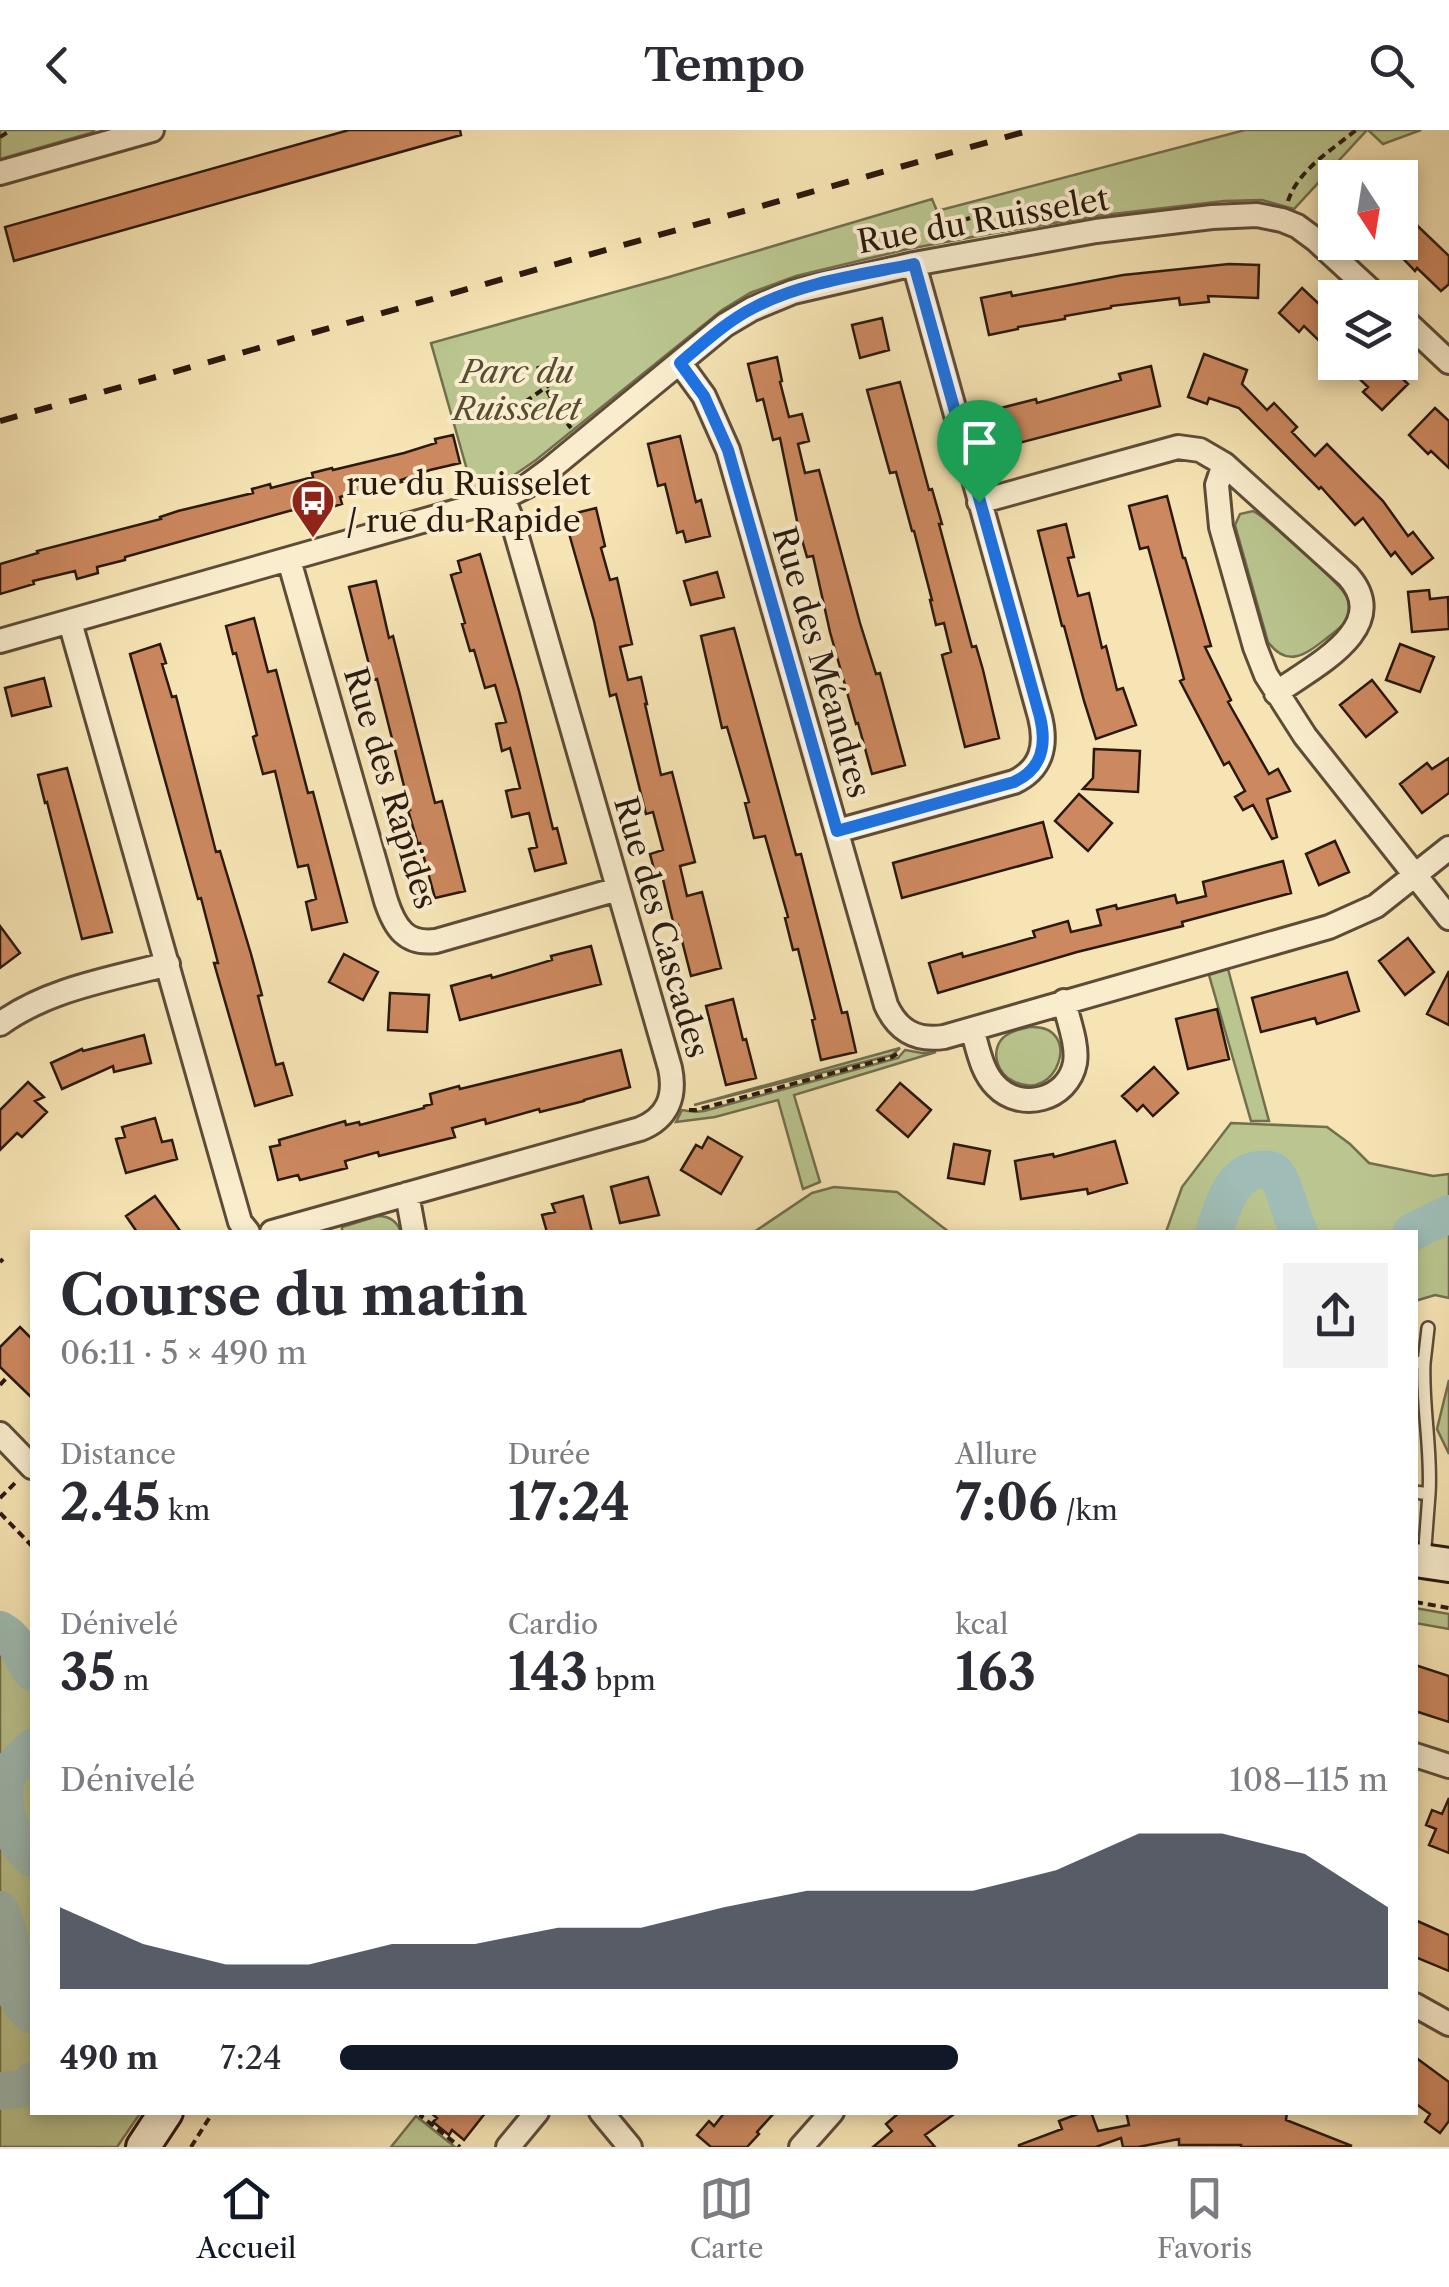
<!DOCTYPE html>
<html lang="fr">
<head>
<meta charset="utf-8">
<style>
	:root { --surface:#fff; --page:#f2f2f3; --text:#2b2b33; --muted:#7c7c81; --line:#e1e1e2; --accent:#111827 }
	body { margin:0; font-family:"Libre Caslon Text",serif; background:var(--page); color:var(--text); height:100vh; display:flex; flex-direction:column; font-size:38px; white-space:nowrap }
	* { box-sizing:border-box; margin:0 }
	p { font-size:32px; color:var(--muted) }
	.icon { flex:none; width:55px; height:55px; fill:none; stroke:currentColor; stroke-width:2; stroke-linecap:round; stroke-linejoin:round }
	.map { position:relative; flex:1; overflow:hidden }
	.panel { position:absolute; left:30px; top:1100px; width:1388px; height:885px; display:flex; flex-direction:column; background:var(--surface); border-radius:0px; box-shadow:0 5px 15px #0003 }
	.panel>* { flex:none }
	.needle { width:65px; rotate:168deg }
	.controls { position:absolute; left:1318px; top:30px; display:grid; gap:20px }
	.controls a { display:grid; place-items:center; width:100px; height:100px; border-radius:0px; background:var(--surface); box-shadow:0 5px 15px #0003; font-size:50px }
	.pin { position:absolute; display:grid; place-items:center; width:85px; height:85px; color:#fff; margin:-102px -42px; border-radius:50% 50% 50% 0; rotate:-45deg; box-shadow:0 0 10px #0007 }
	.pin .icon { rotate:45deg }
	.round { display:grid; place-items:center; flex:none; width:105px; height:105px; border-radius:0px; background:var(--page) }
	.headline { display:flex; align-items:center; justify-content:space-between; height:170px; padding:0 30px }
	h1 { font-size:55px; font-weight:700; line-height:75px }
	.metrics { display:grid; grid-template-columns:repeat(3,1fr); gap:15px; height:170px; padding:10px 30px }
	.metrics div { display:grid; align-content:center }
	.metrics b { font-size:50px; font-weight:700 }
	.metrics small { font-size:28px; font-weight:400 }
	.metrics p { font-size:28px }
	.chart { height:280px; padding:20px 30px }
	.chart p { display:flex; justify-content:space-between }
	.chart svg { width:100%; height:180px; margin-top:10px; fill:var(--accent); opacity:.7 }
	ul { padding:0 30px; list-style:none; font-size:32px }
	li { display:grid; grid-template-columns:160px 120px 1fr; align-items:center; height:75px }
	li i { height:25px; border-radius:12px; background:var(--accent) }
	header { display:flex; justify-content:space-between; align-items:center; height:130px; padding:0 30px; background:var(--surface); font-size:45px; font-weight:700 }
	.menu { display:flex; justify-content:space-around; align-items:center; height:140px; border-top:2px solid var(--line); background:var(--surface); font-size:28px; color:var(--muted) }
	.menu a { display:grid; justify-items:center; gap:5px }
	.menu .on { color:var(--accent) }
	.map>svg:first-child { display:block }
</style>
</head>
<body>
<header><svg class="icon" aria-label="back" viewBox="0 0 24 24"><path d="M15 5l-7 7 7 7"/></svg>Tempo<svg class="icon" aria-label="search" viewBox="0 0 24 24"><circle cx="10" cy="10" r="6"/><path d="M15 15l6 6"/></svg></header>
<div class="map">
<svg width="1449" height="2017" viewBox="0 0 1449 2017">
	<rect width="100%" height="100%" fill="#f6e4b4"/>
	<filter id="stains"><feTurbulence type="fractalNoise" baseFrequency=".002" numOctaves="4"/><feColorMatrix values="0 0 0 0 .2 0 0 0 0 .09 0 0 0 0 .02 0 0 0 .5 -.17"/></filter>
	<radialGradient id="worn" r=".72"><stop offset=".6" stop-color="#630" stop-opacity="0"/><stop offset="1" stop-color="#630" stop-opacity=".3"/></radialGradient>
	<path fill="#bac58f" stroke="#726f4e" stroke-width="2.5" d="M0,0h94v2l-94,27z
		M1245,0h122l-73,79 -32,-9 -38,1 -129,15 -106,18 -81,15 -112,27 -46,17 -28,17 -186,150 -26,18 -37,13 -42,-148 238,-66 263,-78 5,12z
		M1368,0h53l-38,14z
		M1253,381c14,7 84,70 92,83 3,4 4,9 4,15 0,14 -12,21 -22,29 -21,16 -39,31 -59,4l-33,-117 5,-11z
		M1228,839l41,152h-18l-42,-146z
		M1030,897c54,-3 28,78 -17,54 -15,-7 -22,-27 -12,-41 6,-8 20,-11 29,-13z
		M900,918l-8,7 -198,50z
		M905,920l17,3 14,-1 -142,43 26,87 -17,7 -25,-89 -63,17 -39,5 6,-12 13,2 9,-1 194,-53z
		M1231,993l96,4 23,17 19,19 64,13 16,-2v124l-14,-3 -20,6v-69h-249l16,-45z
		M834,1057l63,5 52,40h-195l58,-39z
		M378,1086c12,0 19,5 23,16h-59v-5z
		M1449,1250v74l-12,-25z
		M1415,1478l34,6v15l-34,-6z
		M0,1493l14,4 18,24v461h104l3,3 -22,32h-117z
		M416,1986l39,31h-64z"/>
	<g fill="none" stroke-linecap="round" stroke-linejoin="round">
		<path stroke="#9fbdb6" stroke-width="38" d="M1214,1102c8,-22 16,-59 45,-62 4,-1 12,-1 15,2 9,6 18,48 25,60
			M1412,1102l37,-18
			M0,1500c19,10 21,27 32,42
			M32,1618c-8,9 -21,19 -26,30 -6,29 5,62 26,80
			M0,1780c4,10 8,20 10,31 4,30 -5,51 22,74
			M0,1961l27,-3 5,-7"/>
	</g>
	<path fill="#cc885f" stroke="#2b190e" stroke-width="2.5" d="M349,0h111l1,5 -447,126 -9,-34z
		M1400,79l49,47v28l-8,7 -24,-23 -2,3 -23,-24 8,-5z
		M1229,134l30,1 -1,33 -50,-2 1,6 -29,3 -1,-7 -68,8v2l-46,8v3l-47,8v2l-29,6 -8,-37 30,-6 1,4 111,-21z
		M1302,158l33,31v37l-31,-30 -5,6 -20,-19z
		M882,188l7,32 -29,8 -8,-33z
		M1204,224l43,16 -5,14 25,26 7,-7 23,24 -5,5 23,24 12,-12 56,57 25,35 5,-4 20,26 -21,16 -17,-22 -4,4 -28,-38 -8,7 -34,-38 -2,2 -80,-81 -30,-10 -2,6 -19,-7z
		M777,227l5,24 -2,1 9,35 13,-3 7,27 -11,3 7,29 14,-3 41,153 16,51 4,-1 25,92 -33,9 -14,-51 -2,1 -26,-92 -17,-76 -6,1 -9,-31 -18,-88 -7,2 -10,-41 -6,2 -9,-37z
		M1342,232h44l22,22 -26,26 -19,-18 5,-5z
		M1151,236l9,40 -149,39 -10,-37 35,-9 1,4 84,-23 -2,-6z
		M900,252l29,108 3,-1 10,35h-3l33,123 4,-1 7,24 16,68 -34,9 -23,-92 9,-3 -7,-29 -8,2 -6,-25h2l-18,-69h-2l-16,-59 -6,1 -23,-83z
		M1435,278l14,13v47l-18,-17 -3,3 -19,-19z
		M453,305l7,28 -30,7 -29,10 1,2 -62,15 2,7 -20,6 -1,-6 -32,7 -164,46v3l-28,7 1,6 -21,6 -2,-8 -42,10 1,3 -34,10v-30l38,-11 -1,-2 124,-32 -1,-2 18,-6 75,-18 -1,-4 18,-5 1,4 42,-11 -1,-4 20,-5 1,2 71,-17 32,-10 -1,-4z
		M680,306l16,66 5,-2 9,36 -24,6 -3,-11 -6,2 -12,-49 -7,2 -10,-42z
		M1167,366l16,62h2l26,88 -6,1 26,53 -3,2 41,72 9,-5 12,22 -23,8 10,38 -5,2 -19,-34 -10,5 -8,-13 10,-6 -16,-29 -5,3 -44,-84 4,-2 -36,-132 -8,2 -11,-43z
		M596,378l9,38 -4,2 9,32 7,-2 15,66 -12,3 8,33 13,-3 6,27h-2l16,71 11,-3 23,90 -15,4 7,30 15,-4 19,76 -30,8 -13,-51 -4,1 -13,-55 -6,2 -5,-19 13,-4 -10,-38 -7,2 -30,-120 -6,2 -16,-75 -30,-105z
		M1066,394l8,33 -6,1 10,38 11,-3 13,55 4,-2 11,44 6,-2 13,37 -40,14 -12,-38 -20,-75h-2l-24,-95z
		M480,424l39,137 34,138 4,-1 9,35 -31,8 -6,-22 8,-2 -8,-34 -17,4 -6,-26 14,-3 -10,-40 -8,3 -6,-27 10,-2 -11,-37 -10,3 -11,-38 -4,1 -8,-27 3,-1 -14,-48 10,-3 -3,-11z
		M717,442l7,25 -33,8 -7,-24z
		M376,451l13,57 4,-2 42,167 7,-2 23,90 -30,7 -15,-55 -2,1 -10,-34h2l-33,-131 -4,1 -24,-93z
		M1429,460l1,9 18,-2 1,32 -37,3 -4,-40z
		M254,488l14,54 8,-2 32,123 5,-1 34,130 -35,8 -6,-28 10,-3 -8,-34 -10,2 -23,-96 -12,3 -10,-37 4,-2 -21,-82 -3,1 -7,-28z
		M734,498l62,227 5,-1 41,159 5,-1 9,40 -35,8 -9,-40 3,-1 -17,-70 -5,1 -8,-32 3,-1 -23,-81 -11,2 -9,-35 4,-1 -22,-75 -5,1 -21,-92z
		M160,514l6,19 -4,1 10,33 4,-1 40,156 4,-1 31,103 11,41 -4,1 18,69 7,-2 9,32 -37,11 -41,-143h4l-17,-65 -3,1 -68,-245z
		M1400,514l34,13 -14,35 -34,-12z
		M44,548l7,28 -39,10 -7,-28z
		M1372,550l25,32 -31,25 -26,-32z
		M1094,619l46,2 -2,41 -55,-3 10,-11z
		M1449,628v35l-27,20 -22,-29 27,-21 5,6z
		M67,638l45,164 -30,7 -35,-137 -2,1 -7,-28z
		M1079,664l33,29 -24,28 -33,-30z
		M1043,692l9,35 -150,41 -9,-35z
		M1335,711l14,31 -30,13 -13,-31z
		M1283,731l8,32 -109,29 1,4 -106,26 -139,41 -9,-30 33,-10 1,4 72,-20 -2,-6 35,-10 3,11 30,-7 -4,-15 19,-5 1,4 58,-14 2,8 29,-7 -3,-14z
		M0,796l20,27 -20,15z
		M1408,808l26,34 -29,23 -26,-34z
		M591,816l10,38 -141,36 -9,-34 40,-11 1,3 60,-18 -1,-4z
		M344,824l34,18 -15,28 -34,-18z
		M1449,841v54l-22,-11z
		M1347,842l12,39 -42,13 -2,-6 -54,14 -9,-34z
		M390,863l39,2 -2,37 -39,-2z
		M733,869l10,41 3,-1 10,39 -30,7 -20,-79z
		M1217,879l12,50 -41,10 -12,-50z
		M144,905l7,28 -37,9 -1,-6 -51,23 -11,-26 31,-14 1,2z
		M621,920l9,37 -46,13v1l-44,11 -1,-3 -53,15 -1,-5 -33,9 3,9 -76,19 -1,-4 -33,9 2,7 -47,12 -2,-5 -20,5 -8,-33 10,-2 -1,-5 66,-19 1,4 13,-3 1,3 64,-17v-2l8,-2 -2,-10 29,-8 1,3z
		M1154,937l24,26 -25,23 -10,-11 -6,6 -15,-15z
		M28,952l16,15 -9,4 12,11 -25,25 -5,-4 -17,17v-40z
		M900,953l31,27 -23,27 -31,-27z
		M155,988l7,24 10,-2 5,19 -51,14 -10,-34 9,-2 -3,-10z
		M708,1007l34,20 -21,37 -40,-24 15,-25 6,3z
		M1115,1011l12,42 -39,11 -1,-5 -66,10 -6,-38 38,-7 1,3z
		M954,1014l36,7 -6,33 -36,-6z
		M648,1047l11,38 -39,8 -9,-36z
		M155,1066l26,36h-44l-11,-16z
		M583,1066l9,36h-45l-5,-17 13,-3 -3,-8z
		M20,1197l12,12v59l-32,-31v-20z
		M1415,1535l34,11v46l-34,-11z
		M1449,1668v55l-20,-8 7,-16 -10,-4 6,-15 10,4z
		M1415,1790l34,15v36l-34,-14z
		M1415,1927l34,25v39l-9,12 -15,-11 5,-8 -15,-11z
		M430,1982h56l-22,28 -12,-10 -3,5 -16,-13 4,-4z
		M725,1982h50l-18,20 2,2 -12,13h-36l-14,-12 12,-14 5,5z
		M900,1982h57l-32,23 10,12h-62l19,-16 -6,-7z
		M1083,1982h8l7,19 31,-6 -3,-13h161l-1,8 66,26 -111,1v-2h-62v-6l-41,8h-15l-2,-9 -25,9h-77v-2l43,-16 -3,-8z"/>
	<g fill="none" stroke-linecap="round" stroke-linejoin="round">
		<defs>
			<path id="lane" d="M1415,1232l9,1c-2,44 8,87 5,131
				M1424,1233l4,-35
				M1415,1362l14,2 -5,66"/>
			<path id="street" d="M0,43l152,-43
				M1400,186l49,46
				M680,233l24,33 24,54 158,555c12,26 30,36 58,32l385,-110 47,-21 73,-58
				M1224,334l124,112c46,52 -36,91 -72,117
				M979,372l199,-55 22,3 24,14 -7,21 4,42 34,120 11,28 39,61 144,182
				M289,430l97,341c9,27 20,44 50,40l182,-52
				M70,492l170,600 8,10
				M0,511l503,-143 24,-12 23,-17 175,-144 27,-16 41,-17 121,-28 182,-33 116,-14 45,-2 25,5 15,6 19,14 63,58
				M837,701l177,-49c28,-13 33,-37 26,-65l-126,-453
				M0,894c48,-35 111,-45 168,-60
				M972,899c6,19 9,42 24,57 25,26 72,14 79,-23 3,-19 -7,-43 -11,-62
				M407,1064l7,38
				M272,1102l368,-103c28,-11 36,-33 30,-61l-157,-545 -10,-25
				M0,1304l32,33
				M1415,1625l34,11
				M1415,1875l34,19
				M601,1982l29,35
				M508,2017l29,-35
				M801,2017l31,-35"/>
			<path id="secondary" d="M1415,1430l34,5
				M143,2017l23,-35"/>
		</defs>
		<use href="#lane" stroke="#5e4c38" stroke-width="16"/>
		<use href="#street" stroke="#5e4c38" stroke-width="28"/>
		<use href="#secondary" stroke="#2b190e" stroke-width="38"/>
		<path stroke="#2b190e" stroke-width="4" stroke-dasharray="8 5" stroke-linecap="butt" d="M0,7l11,-7
			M1288,71c10,-31 44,-51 68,-71
			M957,106l-3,-13 16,-5
			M538,236c7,23 18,44 33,62
			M525,272l34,-24
			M689,980h7l196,-53 8,-5
			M0,1132l3,-3
			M0,1255l9,-10
			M0,1368l18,-18
			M0,1383l32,33
			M1415,1472l34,6
			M424,1982l-3,4 39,31
			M191,2017l22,-35"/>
		<use href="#lane" stroke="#f9edce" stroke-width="11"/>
		<use href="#street" stroke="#f9edce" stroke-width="22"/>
		<use href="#secondary" stroke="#f9edce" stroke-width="32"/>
		<path stroke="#2b190e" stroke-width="6" stroke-dasharray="18 18" stroke-linecap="butt" d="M0,291l1031,-291"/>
	</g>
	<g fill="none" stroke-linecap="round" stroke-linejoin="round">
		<defs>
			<path id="route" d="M914,134l126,453c7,29 2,52 -26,65l-177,49 -109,-381 -24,-54 -24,-33c23,-20 47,-42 75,-56 48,-25 106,-32 159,-43z"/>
		</defs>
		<use href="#route" stroke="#fff" stroke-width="20"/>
		<use href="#route" stroke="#1a73e8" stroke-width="12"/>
	</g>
	<defs>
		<symbol id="bus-pin" viewBox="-11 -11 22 30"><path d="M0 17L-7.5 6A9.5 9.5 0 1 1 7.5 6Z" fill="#8f2418" stroke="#f9edce"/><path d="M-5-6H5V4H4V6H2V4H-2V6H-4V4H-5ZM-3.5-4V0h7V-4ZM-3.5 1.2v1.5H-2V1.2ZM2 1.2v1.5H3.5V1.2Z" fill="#fff"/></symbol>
	</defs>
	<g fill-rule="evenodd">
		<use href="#bus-pin" x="288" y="346" width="50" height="68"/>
	</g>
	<g text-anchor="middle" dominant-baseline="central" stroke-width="8" stroke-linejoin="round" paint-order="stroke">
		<g font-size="32" fill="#2b190e" stroke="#f9edce">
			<text transform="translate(983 90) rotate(-10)">Rue du Ruisselet</text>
			<text transform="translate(822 532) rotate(74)">Rue des Méandres</text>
			<text transform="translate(391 658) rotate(73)">Rue des Rapides</text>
			<text transform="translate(662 797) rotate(74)">Rue des Cascades</text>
		</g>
		<g font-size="32" font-style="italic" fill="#564d35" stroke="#f9edce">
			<text x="517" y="241">Parc du<tspan x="517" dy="37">Ruisselet</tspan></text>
		</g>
		<g font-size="32" fill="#2b190e" stroke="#f9edce" text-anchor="start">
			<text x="346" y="353">rue du Ruisselet<tspan x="346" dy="37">/ rue du Rapide</tspan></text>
		</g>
	</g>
	<rect width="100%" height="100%" filter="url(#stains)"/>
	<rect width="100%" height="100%" fill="url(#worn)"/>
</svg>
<div class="controls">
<a><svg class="needle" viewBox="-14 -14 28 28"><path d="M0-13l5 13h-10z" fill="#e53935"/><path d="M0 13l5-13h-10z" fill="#7c7c81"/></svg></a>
<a><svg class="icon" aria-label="layers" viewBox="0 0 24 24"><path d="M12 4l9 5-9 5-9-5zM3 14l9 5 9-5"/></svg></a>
</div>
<div class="pin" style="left:979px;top:372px;background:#1e9e55"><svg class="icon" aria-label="arrive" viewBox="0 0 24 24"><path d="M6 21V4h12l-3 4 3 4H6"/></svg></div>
<section class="panel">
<div class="headline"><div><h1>Course du matin</h1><p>06:11 · 5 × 490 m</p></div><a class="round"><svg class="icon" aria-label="share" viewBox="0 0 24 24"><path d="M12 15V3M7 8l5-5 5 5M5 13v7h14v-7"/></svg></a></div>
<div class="metrics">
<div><p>Distance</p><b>2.45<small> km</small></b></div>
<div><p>Durée</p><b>17:24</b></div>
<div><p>Allure</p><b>7:06<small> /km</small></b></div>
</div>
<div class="metrics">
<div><p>Dénivelé</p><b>35<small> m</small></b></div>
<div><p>Cardio</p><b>143<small> bpm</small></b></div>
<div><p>kcal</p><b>163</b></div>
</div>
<div class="chart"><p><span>Dénivelé</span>108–115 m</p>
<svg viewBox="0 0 160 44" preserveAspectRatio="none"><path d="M0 44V24L10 33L20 38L30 38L40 33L50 33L60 29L70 29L80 24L90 20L100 20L110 20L120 15L130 6L140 6L150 11L160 24V44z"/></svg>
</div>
<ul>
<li><b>490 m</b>7:24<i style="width:59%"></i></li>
</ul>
</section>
</div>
<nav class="menu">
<a class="on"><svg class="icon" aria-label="home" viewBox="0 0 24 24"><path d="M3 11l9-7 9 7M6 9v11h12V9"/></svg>Accueil</a>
<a><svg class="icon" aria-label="map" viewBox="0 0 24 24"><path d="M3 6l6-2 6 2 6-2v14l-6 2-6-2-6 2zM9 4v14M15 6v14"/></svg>Carte</a>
<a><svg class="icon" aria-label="saved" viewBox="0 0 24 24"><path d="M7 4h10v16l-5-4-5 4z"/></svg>Favoris</a>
</nav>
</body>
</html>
